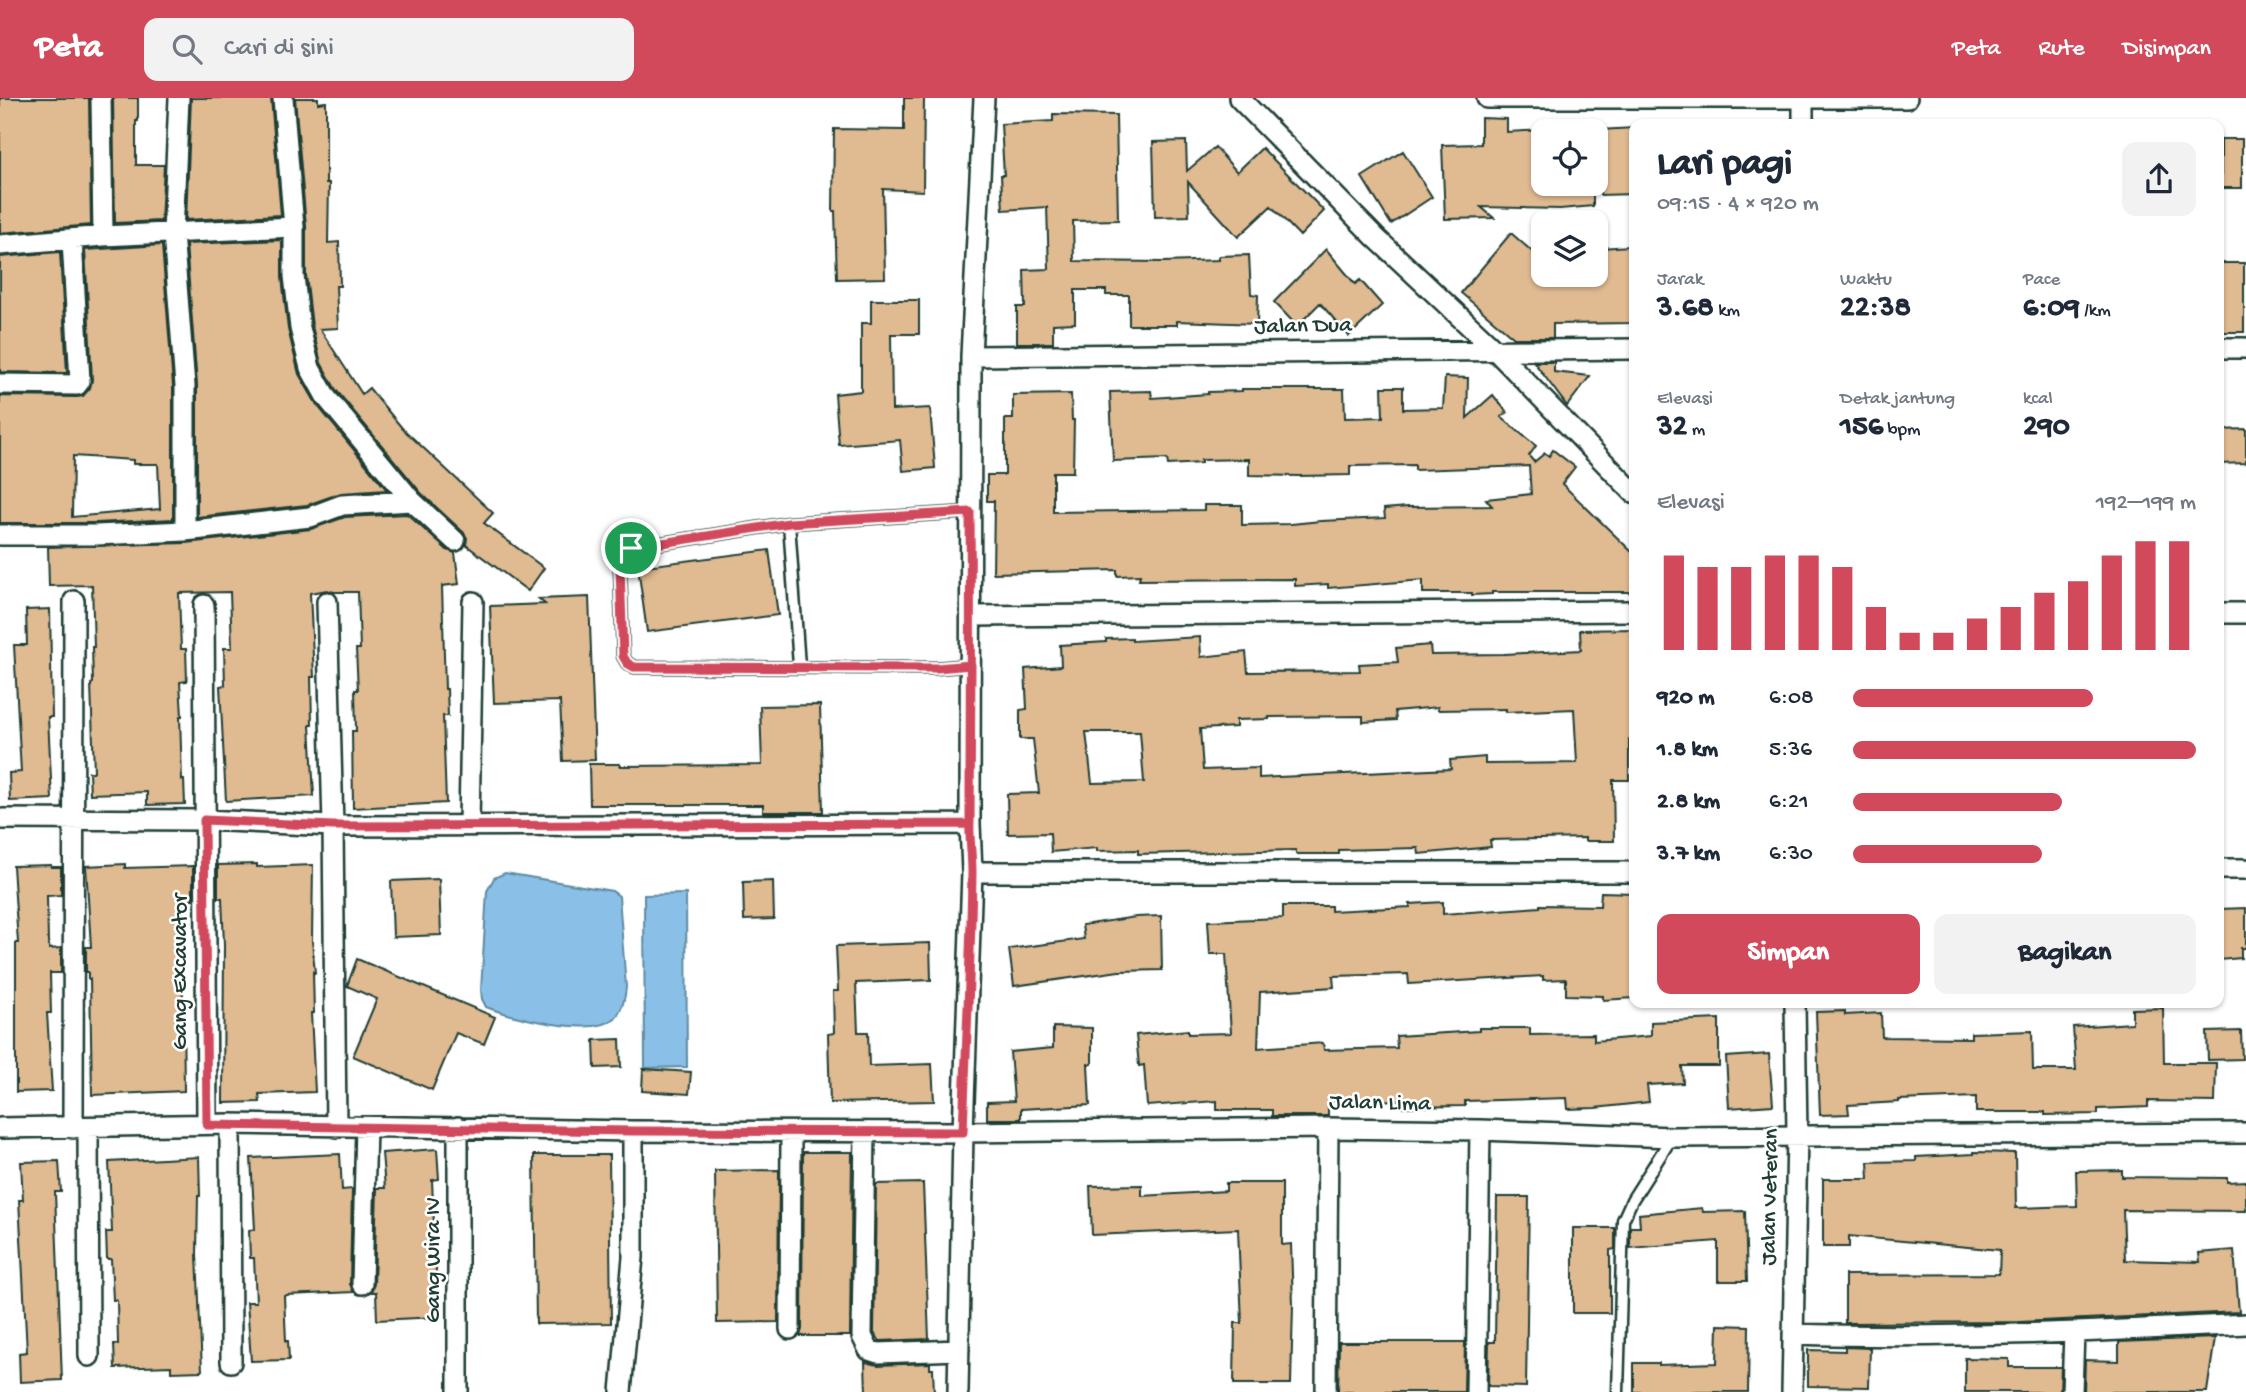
<!DOCTYPE html>
<html lang="id">
<head>
<meta charset="utf-8">
<style>
	:root { --surface:#fff; --page:#f2f2f3; --text:#1f2937; --muted:#747a83; --accent:#d1495b }
	body { margin:0; font-family:"Gochi Hand",sans-serif; background:var(--page); color:var(--text); height:100vh; display:flex; flex-direction:column; font-size:26px; white-space:nowrap }
	* { box-sizing:border-box; margin:0 }
	p { font-size:23px; color:var(--muted) }
	.icon { flex:none; width:38px; height:38px; fill:none; stroke:currentColor; stroke-width:2; stroke-linecap:round; stroke-linejoin:round }
	.map { position:relative; flex:1; overflow:hidden }
	.panel { position:absolute; left:1629px; top:21px; width:595px; height:889px; display:flex; flex-direction:column; background:var(--surface); border-radius:14px; box-shadow:0 2px 5px #0004 }
	.panel>* { flex:none }
	.controls { position:absolute; left:1531px; top:21px; display:grid; gap:14px }
	.controls a { display:grid; place-items:center; width:77px; height:77px; border-radius:14px; background:var(--surface); box-shadow:0 2px 5px #0004; font-size:35px }
	.pin { position:absolute; display:grid; place-items:center; width:60px; height:60px; color:#fff; margin:-30px; border:4px solid #fff; border-radius:50%; box-shadow:0 2px 7px #0007 }
	.round { display:grid; place-items:center; flex:none; width:74px; height:74px; border-radius:14px; background:var(--page) }
	.summary { display:flex; align-items:center; justify-content:space-between; height:119px; padding:0 28px }
	h1 { font-size:38px; font-weight:700; line-height:52px }
	.stats { display:grid; grid-template-columns:repeat(3,1fr); gap:10px; height:119px; padding:7px 28px }
	.stats div { display:grid; align-content:center }
	.stats b { font-size:30px; font-weight:700 }
	.stats small { font-size:19px; font-weight:400 }
	.stats p { font-size:19px }
	.chart { height:196px; padding:14px 28px }
	.chart p { display:flex; justify-content:space-between }
	.chart svg { width:100%; height:126px; margin-top:7px; stroke:var(--accent); stroke-width:6 }
	.action { display:flex; gap:14px; margin-top:auto; padding:14px 28px }
	.action a { flex:1; height:80px; border-radius:14px; background:var(--accent); color:#fff; font-size:28px; font-weight:700; line-height:80px; text-align:center }
	.action a+a { background:var(--page); color:var(--text) }
	ul { padding:0 28px; list-style:none; font-size:23px }
	li { display:grid; grid-template-columns:112px 84px 1fr; align-items:center; height:52px }
	li i { height:18px; border-radius:9px; background:var(--accent) }
	header { display:flex; align-items:center; gap:42px; box-sizing:border-box; height:98px; padding:0 35px; background:var(--accent); color:#fff }
	header strong { font-size:33px }
	nav { display:flex; gap:38px; margin-inline-start:auto; font-size:24px }
	.search { width:490px; height:63px; background:var(--page); display:flex; align-items:center; gap:18px; box-sizing:border-box; padding:0 24px; border-radius:14px; color:var(--muted); font-size:26px }
	.map>svg:first-child { display:block }
</style>
</head>
<body>
<header>
<strong>Peta</strong>
<div class="search"><svg class="icon" aria-label="search" viewBox="0 0 24 24"><circle cx="10" cy="10" r="6"/><path d="M15 15l6 6"/></svg>Cari di sini</div>
<nav><a>Peta</a><a>Rute</a><a>Disimpan</a></nav>
</header>
<div class="map">
<svg width="2246" height="1294" viewBox="0 0 2246 1294">
	<rect width="100%" height="100%" fill="#fff"/>
	<filter id="ink" filterUnits="userSpaceOnUse"><feTurbulence type="fractalNoise" baseFrequency=".0143" numOctaves="2"/><feDisplacementMap in="SourceGraphic" scale="14" xChannelSelector="R" yChannelSelector="G"/><feConvolveMatrix kernelMatrix="1 2 1 2 8 2 1 2 1" color-interpolation-filters="sRGB"/></filter>
	<g filter="url(#ink)">
		<path fill="#8abfe8" stroke="#5f8ba0" stroke-width="2" d="M505,775l107,18 7,5 7,91c-1,11 -3,23 -11,31 -21,20 -104,-1 -129,-11l-4,-8 -1,-9 6,-99 7,-13z
			M686,796l1,173 -42,1 -1,-173z"/>
		<path fill="#e0ba91" stroke="#1f3d34" stroke-width="2" fill-rule="evenodd" d="M0,0h89l2,127 -91,8z
			M113,0h25v23h-2v44h28l-3,56 -46,2z
			M191,0h80l10,117 -95,5z
			M295,0h23v5l8,-1v81h3l-1,60 11,-1 1,44h-4l2,42 -18,1 42,65 7,-6 33,40 91,85 -9,10 60,45 -16,23 -62,-46 1,-7 -3,-5 -43,-40 -85,-103 -15,-27 -9,-37 -6,-51v-49z
			M904,0h20l-1,93 -40,-2 2,89 -48,1 -2,-68h-2l1,-82 70,1z
			M1053,16l63,1 2,105 -45,1 1,40 90,1 55,-2v-4l30,-1 2,39 7,1 -1,29 -80,-3v4h-48v-30h-23v-5h-31v33l-22,1v19h-36v-36h8l-1,-37 25,-1 -2,-62 -44,3 -2,-35h3l-3,-51 52,-3z
			M1481,20l26,1v13l37,-2v54h49v22l-33,3 -79,-2 13,11 -49,1 -3,-74 39,-1z
			M1634,30v66l-34,1 -1,-21h3l-3,-44z
			M2221,41h21v49h-21z
			M1186,43l1,30 28,-24 22,25 25,-24 62,63 -24,25 -29,-30 -33,31 -50,-55 1,34 -34,1 -2,-75z
			M1403,53l29,46 -41,27 -29,-47z
			M1511,135l33,29v13h58l-1,-27 28,-2 4,77 -80,1v14h-39l-53,-45z
			M282,142v37l6,52 11,45 18,31 70,85 -46,3 -34,12 -110,12v-132l-11,-141z
			M162,147l11,141v133l-77,4h-96v-127l77,1 6,-1 7,-8 2,-8 -7,-130zM73,358l60,4v4h25l2,45 -88,8z
			M1326,151l29,35 5,-4 22,25 -33,31 -29,-33 -23,23 -23,-24z
			M60,154l7,121 -67,-1v-115z
			M2219,165h25v69h-25z
			M871,202h48v34h-28l1,76 38,-2 5,60 -32,3 -3,-31 -61,5 -4,-51 26,-3v-68h10z
			M1534,264h20v10l36,4 -23,30z
			M1445,279l23,1 -1,40 26,-23 14,17 -6,5 35,29 -7,10 5,6 11,-9 4,3 4,-6 22,17 -13,17 72,70v38h-142v2l-20,1v-2h-49v-13l-95,8v-4l-33,2v-7l-156,1 1,-5 -23,1v-6l-124,3 1,-72h-7v-26h18v-56h8v-24l58,-1 1,26h2l-1,52h-20v40l151,-2v-5h38v20l49,-1 30,-3 64,-3 -1,-9 24,-2 84,-1 -6,-7 45,-5 -2,-28 -114,4v-5l-65,1v9l-52,1 -49,-1v-16l-48,1v3l-33,2 -1,-6 -54,2 -3,-69 41,-1 1,7 56,-4v-2l34,-1v-2h102l1,29 38,-1 -1,-30h21v22l40,-1z
			M2246,331v34l-27,1v-34z
			M407,416l40,36 8,3 4,31 -17,2 3,103h2l1,27h-5l3,87 -93,5 -1,-77h4l-1,-41h3l-2,-41h4l-2,-57h-24l-7,-2 -17,3 4,84h-3l1,48h-2l4,71 -88,5 -6,-115 5,-1 -1,-37h8l-2,-56 -51,1 2,56h5l1,32 -7,1 2,34h-2l2,64h2l1,24 -38,1v-13l-57,2 -1,-22h5l-3,-88 2,-1 -1,-36h2l-2,-62 -43,1 -1,-39 138,-4 125,-14 34,-12z
			M769,452l9,65 -131,17 -9,-65z
			M589,499l6,163 -32,1 -3,-60 -66,2 -4,-97 55,-2 -6,-5z
			M50,511l2,108h-4l4,82 -42,2 -1,-28 12,-1 -7,-127h13l-1,-35z
			M1634,531v111h-5v40h-16l1,61h-29v-3l-95,2 1,7 -72,7 -1,-6 -79,2v4h-43v-4l-158,4v-4l-41,1v-3l-46,4 -1,-19 -42,1 -1,-40 32,-1 -6,-54h-13v-29l7,-1 -2,-40 36,-3 -1,-21 46,-3v-3l26,-1v3l68,-4 1,20 45,-5 2,20 112,-1 -1,-7 39,-2 -2,-14 34,-3 1,10 73,-1 77,-4 -1,-20zM1438,609v3l68,-1v3l68,-3 3,54 -92,1v-7l-35,3 1,9 -192,9v-10l-56,2 -3,-41 36,-2v-7l33,-1v-2l94,-1v6l33,-2 -1,-9zM1086,634h54l4,50 -52,1z
			M820,607l3,107h-60v-7h-173l-1,-41h31v2l142,-1 -2,-59z
			M125,766v4l68,-2v33h-10l1,31h-2l2,161 -92,4 -2,-116h-2v-7h-2v-25h5l-5,-81z
			M257,766v3l56,-2 -1,75 3,33 -2,-1 1,41h-3l4,79 -56,2 1,8 -37,1 1,-158 -2,-47h-4v-33z
			M51,767v2h10v28l-14,1 1,46 2,7 11,-1v25h-11l1,40h-4l5,78 -36,1v-149h2l-5,-77z
			M439,781l2,56 -48,2 -2,-56z
			M773,783l1,38 -30,1 -1,-38z
			M1601,794l33,1v105l-31,2v-4l-37,-1v-16l-23,1v-4l-134,8 -1,-10 -75,2 1,11 -74,5 -2,56 65,-5 1,7 73,-2 -1,-12 83,-5v-3h51v7l64,-1v7l57,-5v-14l68,-3v47h-37l1,17 -36,2 2,17 -54,6 -27,1 -1,-11 -102,3v5l-63,1v-7l-74,2v14h-56v-6h-55v-9l-70,5 -3,-41 -5,1 -3,-31 52,-5v4l43,-1 -5,-79h-16l-2,-33 75,-3v-12h48v5l79,-4v-3l33,-2v12l97,-7v-2l60,1z
			M2246,810v40h-5v10l-22,2v-51z
			M1161,818l1,54 -43,1 -105,15 -5,-37 75,-10 -2,-14 54,-8z
			M930,845l1,37 -75,3 2,49h10l1,34 63,-2 2,37 -104,2 -2,-69 6,-1 -1,-42h5l-2,-45z
			M357,861l138,58 -11,27 -28,-11 -24,57 -79,-34 24,-57 -30,-13z
			M2163,910l1,55h52l-1,39 -67,-1v6l-50,2v5l-53,1v-3h-69v-15l-77,3v2l-51,3 1,9 -29,1 -4,-103 29,-1v4l36,-2 1,24 89,1v-5l61,-2 1,39h43l-3,-43 59,-4v-14z
			M1053,929l39,1v36h-4l2,41 -69,4v10h-34v-17l27,-1 -4,-49 43,-4z
			M2241,933l1,28 -34,1 -1,-28z
			M620,941l1,28 -26,1 -1,-28z
			M1769,956l4,51 -44,3 -3,-51z
			M643,971l48,3 -2,22 -47,-3z
			M437,1051l2,30 -7,1 6,137 -61,3 -1,-28h-5l3,-8 3,-96h8l-3,-35z
			M803,1054h49l-2,184h-50l2,-7z
			M1974,1054l41,1 1,55 61,-2 -1,-35 46,-1v7l105,1v4l19,-1v30l-123,-1 2,50 75,2 -1,-9 35,-3 5,62 -220,10 -174,1v-48l154,-1 1,-24 -151,-14v11h-26v-68h46l-1,-17 48,-1v-4l58,-3z
			M340,1056l2,36 10,-1 -2,95 4,8 -68,3 -2,1 2,45h2l1,19 -38,1 -4,-59h9l-2,-44h-4l-1,-28 6,-1 -4,-71z
			M534,1057h75l2,168 -75,1z
			M199,1059l1,39h-2l-1,58 5,117 -31,1v-6l-56,2 -1,-24h4l-1,-44h-4l-2,-41h-4l-1,-27h6l-3,-70z
			M59,1063l2,31h-6l7,188 -42,2 -1,-29 8,-1 -8,-152h4l-2,-38z
			M779,1072l-1,152 -61,1 -2,-152z
			M923,1085l6,156 -49,2 -6,-8 2,-149z
			M1226,1085h56v62l9,-1 2,61 -2,79h-57l1,-61h7l-4,-94 -146,6 -2,-49 52,-1v11l84,-5z
			M1497,1099h32l-3,190 -38,-1 1,-44h6z
			M1702,1110l1,4 42,-1 2,70h-29v-40l-88,7v-21h10l-1,-13z
			M1573,1130h42v21l-5,1v63h-37z
			M1718,1227l31,1 -1,66h-114v-29h25v2l58,-2z
			M2215,1240l-8,54h-123l1,-32 34,1v-19z
			M1339,1244h126l-1,50h-126z
			M1845,1249l25,1 -1,39 -61,-1v-36l37,1z
			M1965,1260l44,1v8h52l-1,25h-95z
			M865,1264l13,3 52,-2v6h3l1,23h-68z"/>
		<g fill="none" stroke-linecap="round" stroke-linejoin="round">
			<defs>
				<path id="service" d="M970,414l-181,11 -158,25 -7,8 -4,12 3,88 4,7 7,4 303,1 34,-3
					M789,425l10,143
					M1618,1294l5,-172 9,-20 40,-63"/>
				<path id="minor" d="M101,0l2,138
					M179,0l-6,135 12,153v145
					M283,0l11,129v49l6,52 10,40 16,29 86,104 43,40
					M1239,0l136,139 119,112 140,144
					M1487,0h420
					M1803,26v-26
					M0,147l103,-9 191,-9
					M2219,250h27
					M971,258l663,-7
					M0,286l77,1 3,-4 -8,-141
					M0,437h96l89,-4 125,-14 32,-12 70,-4
					M327,504l6,224 3,301
					M204,507l3,519
					M2219,515h27
					M971,518l663,-5
					M0,721l204,1 129,6 637,-2
					M469,727l4,-223
					M2219,771h27
					M972,774h662
					M230,1026l1,238
					M88,1029l1,229
					M0,1030l230,-4 403,7 330,1 365,-4 152,2 192,7 574,-4
					M73,1030l1,-527
					M865,1034l-3,204 7,14 9,3 81,-3
					M362,1186l4,-157
					M790,1231l1,-197
					M1793,1236c151,5 302,-2 453,-10
					M458,1294v-265
					M621,1294l12,-135v-126
					M958,1294l5,-260 9,-260 -2,-48 1,-468 13,-258
					M1326,1294l2,-264
					M1476,1294l4,-262
					M1792,1294l5,-258 -2,-131
					M2072,1294l2,-60"/>
			</defs>
			<use href="#service" stroke="#1f3d34" stroke-width="15"/>
			<use href="#minor" stroke="#1f3d34" stroke-width="24"/>
			<use href="#service" stroke="#fff" stroke-width="10"/>
			<use href="#minor" stroke="#fff" stroke-width="19"/>
		</g>
	</g>
	<g fill="none" stroke-linecap="round" stroke-linejoin="round" filter="url(#ink)">
		<defs>
			<path id="route" d="M631,450l-7,8 -4,12 3,88 4,7 7,4 303,1 34,-3 -1,159 -637,2 -129,-6 3,305 426,6 330,1c3,-86 8,-173 9,-260 0,-17 -3,-35 -2,-53 0,-102 1,-205 0,-307l-181,11 -158,25"/>
		</defs>
		<use href="#route" stroke="#fff" stroke-width="14"/>
		<use href="#route" stroke="#d1495b" stroke-width="9"/>
	</g>
	<g text-anchor="middle" dominant-baseline="central" stroke-width="5" stroke-linejoin="round" paint-order="stroke">
		<g font-size="23" fill="#1f3d34" stroke="#fff">
			<text transform="translate(1303 229) rotate(-1)">Jalan Dua</text>
			<text transform="translate(181 874) rotate(-90)">Gang Excavator</text>
			<text transform="translate(1380 1006) rotate(1)">Jalan Lima</text>
			<text transform="translate(1771 1099) rotate(-89)">Jalan Veteran</text>
			<text transform="translate(434 1162) rotate(-90)">Gang Wira IV</text>
		</g>
	</g>
</svg>
<div class="controls">
<a><svg class="icon" aria-label="locate" viewBox="0 0 24 24"><circle cx="12" cy="12" r="6"/><path d="M12 2v4M12 18v4M2 12h4M18 12h4"/></svg></a>
<a><svg class="icon" aria-label="layers" viewBox="0 0 24 24"><path d="M12 4l9 5-9 5-9-5zM3 14l9 5 9-5"/></svg></a>
</div>
<div class="pin" style="left:631px;top:450px;background:#1e9e55"><svg class="icon" aria-label="arrive" viewBox="0 0 24 24"><path d="M6 21V4h12l-3 4 3 4H6"/></svg></div>
<section class="panel">
<div class="summary"><div><h1>Lari pagi</h1><p>09:15 · 4 × 920 m</p></div><a class="round"><svg class="icon" aria-label="share" viewBox="0 0 24 24"><path d="M12 15V3M7 8l5-5 5 5M5 13v7h14v-7"/></svg></a></div>
<div class="stats">
<div><p>Jarak</p><b>3.68<small> km</small></b></div>
<div><p>Waktu</p><b>22:38</b></div>
<div><p>Pace</p><b>6:09<small> /km</small></b></div>
</div>
<div class="stats">
<div><p>Elevasi</p><b>32<small> m</small></b></div>
<div><p>Detak jantung</p><b>156<small> bpm</small></b></div>
<div><p>kcal</p><b>290</b></div>
</div>
<div class="chart"><p><span>Elevasi</span>192–199 m</p>
<svg viewBox="0 0 160 44" preserveAspectRatio="none"><path d="M5 44V11M15 44V15M25 44V15M35 44V11M45 44V11M55 44V15M65 44V29M75 44V38M85 44V38M95 44V33M105 44V29M115 44V24M125 44V20M135 44V11M145 44V6M155 44V6"/></svg>
</div>
<ul>
<li><b>920 m</b>6:08<i style="width:70%"></i></li>
<li><b>1.8 km</b>5:36<i style="width:100%"></i></li>
<li><b>2.8 km</b>6:21<i style="width:61%"></i></li>
<li><b>3.7 km</b>6:30<i style="width:55%"></i></li>
</ul>
<div class="action"><a>Simpan</a><a>Bagikan</a></div>
</section>
</div>
</body>
</html>
